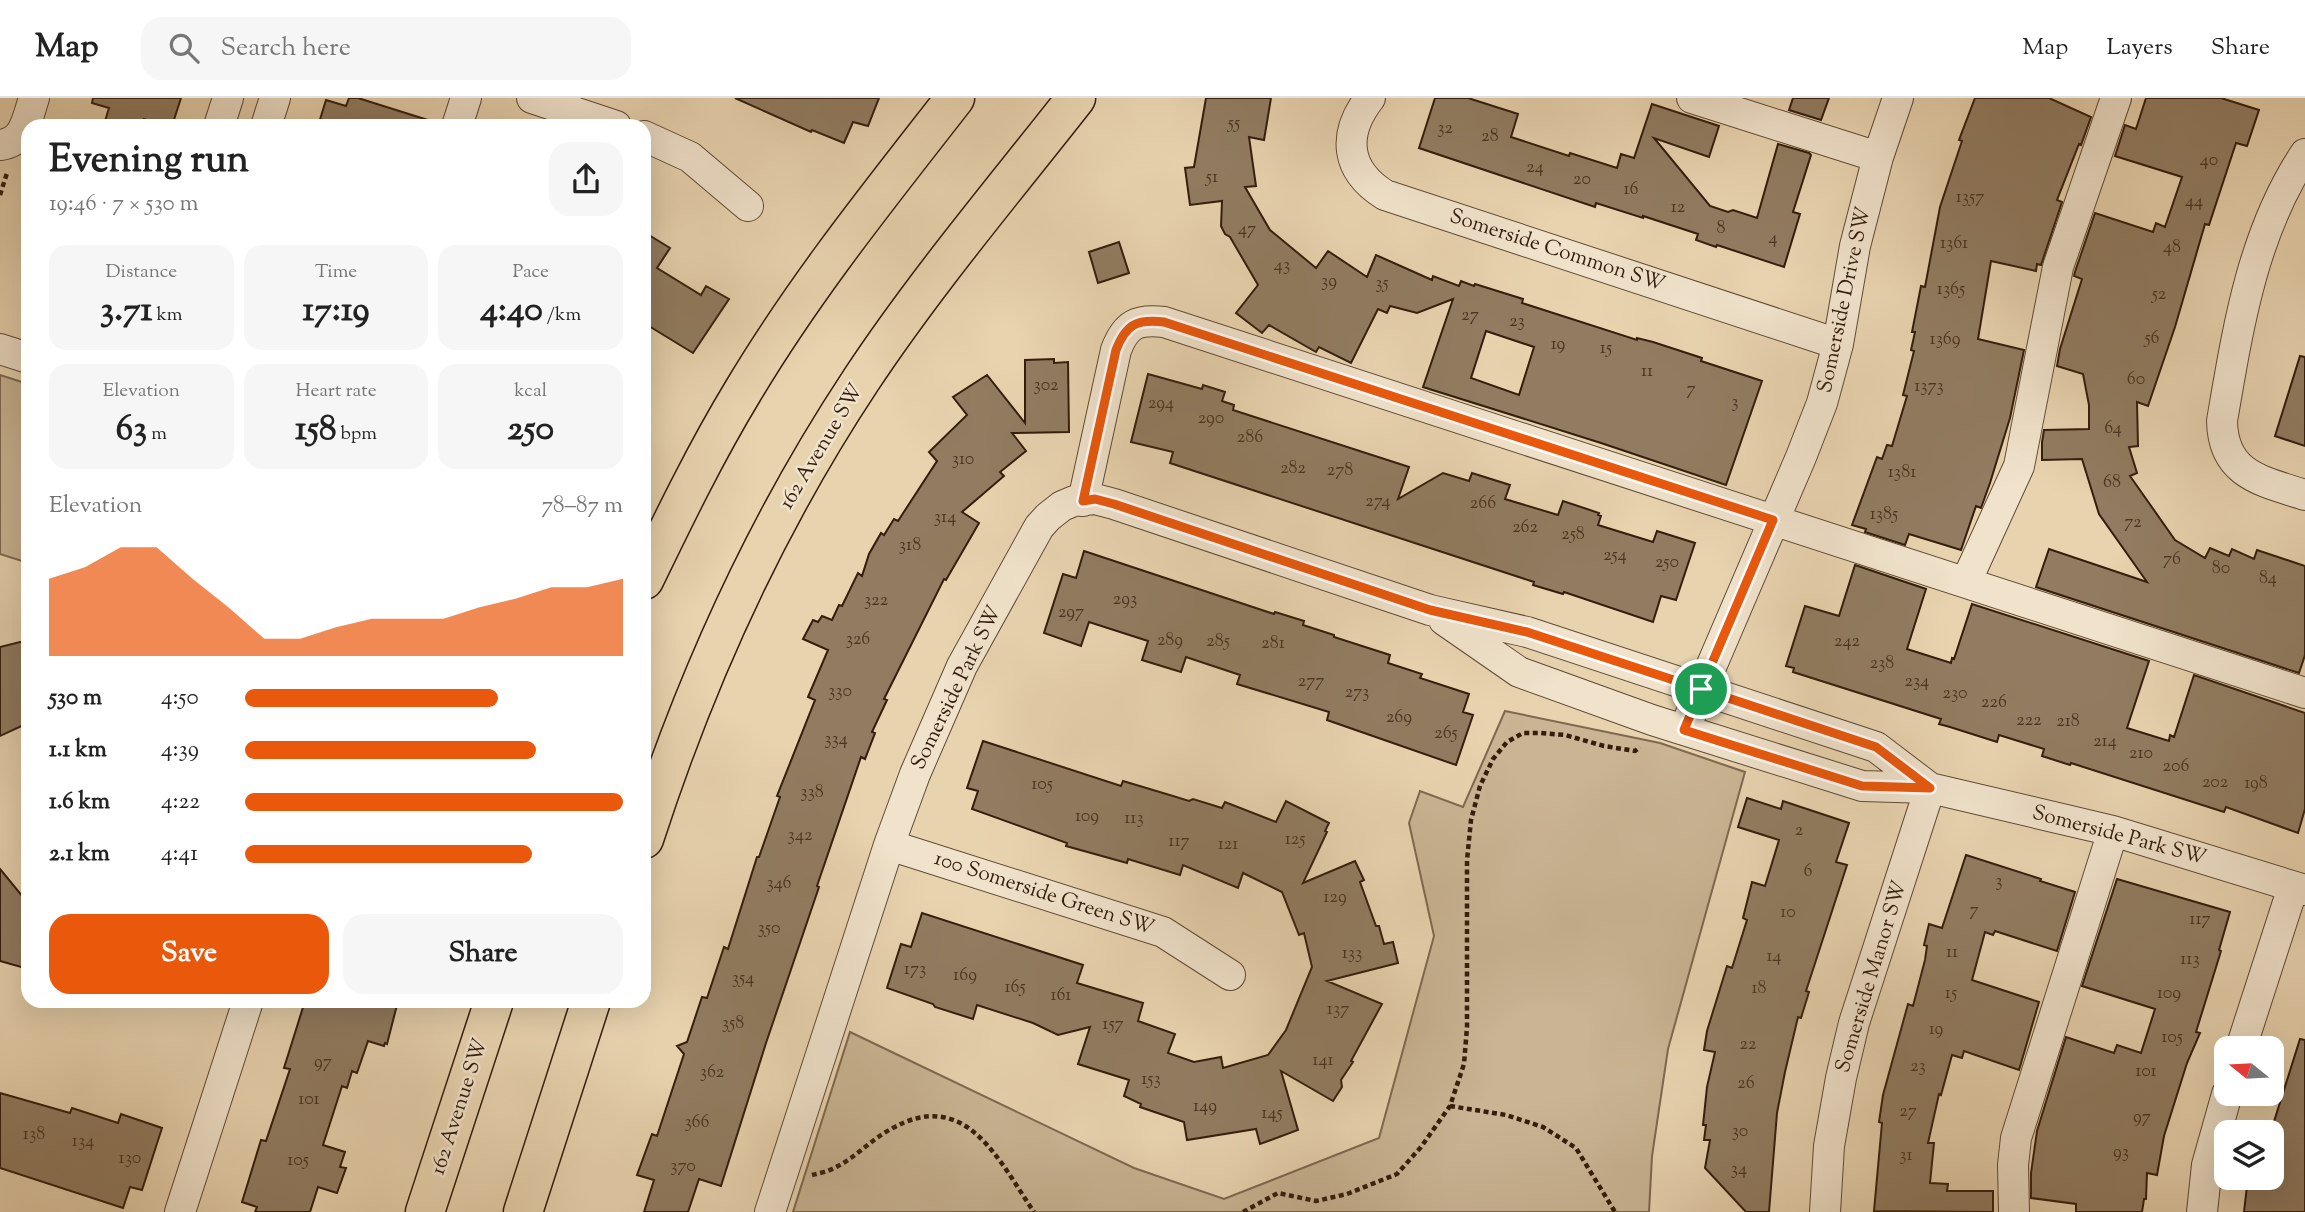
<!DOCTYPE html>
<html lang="en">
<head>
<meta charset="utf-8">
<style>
	:root { --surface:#fff; --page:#f6f6f6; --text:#222; --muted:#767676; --line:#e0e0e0; --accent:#ea580c }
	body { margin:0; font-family:"Sorts Mill Goudy",serif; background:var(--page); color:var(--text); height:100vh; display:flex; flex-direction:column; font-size:26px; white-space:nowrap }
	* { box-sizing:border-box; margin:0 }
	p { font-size:23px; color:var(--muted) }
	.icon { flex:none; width:38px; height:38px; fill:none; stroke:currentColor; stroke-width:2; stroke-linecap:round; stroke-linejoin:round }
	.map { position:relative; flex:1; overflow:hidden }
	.panel { position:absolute; left:21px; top:21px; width:630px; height:889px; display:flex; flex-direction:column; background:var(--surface); border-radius:21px; box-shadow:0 7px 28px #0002 }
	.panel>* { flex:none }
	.needle { width:46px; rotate:288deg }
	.fabs { position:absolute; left:2214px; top:938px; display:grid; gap:14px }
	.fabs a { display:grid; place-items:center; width:70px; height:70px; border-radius:14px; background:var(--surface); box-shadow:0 7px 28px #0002; font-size:35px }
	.pin { position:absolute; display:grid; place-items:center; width:60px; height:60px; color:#fff; margin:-30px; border:4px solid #fff; border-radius:50%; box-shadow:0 2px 7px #0007 }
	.round { display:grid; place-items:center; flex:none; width:74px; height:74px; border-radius:21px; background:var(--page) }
	.headline { display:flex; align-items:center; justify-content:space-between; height:119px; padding:0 28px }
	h1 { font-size:38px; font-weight:700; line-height:52px }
	.figures { display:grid; grid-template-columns:repeat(3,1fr); gap:10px; height:119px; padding:7px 28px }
	.figures div { display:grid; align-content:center; border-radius:18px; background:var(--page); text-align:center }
	.figures b { font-size:35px; font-weight:700 }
	.figures small { font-size:19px; font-weight:400 }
	.figures p { font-size:19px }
	.chart { height:196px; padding:14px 28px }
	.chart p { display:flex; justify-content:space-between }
	.chart svg { width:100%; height:126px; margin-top:7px; fill:var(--accent); opacity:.7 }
	.primary-button { display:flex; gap:14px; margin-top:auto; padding:14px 28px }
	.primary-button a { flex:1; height:80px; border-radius:21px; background:var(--accent); color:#fff; font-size:28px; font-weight:700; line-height:80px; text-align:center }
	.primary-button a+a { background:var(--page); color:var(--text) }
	ul { padding:0 28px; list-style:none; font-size:23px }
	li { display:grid; grid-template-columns:112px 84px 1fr; align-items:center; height:52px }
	li i { height:18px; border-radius:9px; background:var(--accent) }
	header { display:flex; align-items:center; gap:42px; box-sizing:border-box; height:98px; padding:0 35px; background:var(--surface); border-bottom:2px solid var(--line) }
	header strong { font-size:33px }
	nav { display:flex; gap:38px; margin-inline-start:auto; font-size:24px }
	.search { width:490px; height:63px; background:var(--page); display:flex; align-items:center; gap:18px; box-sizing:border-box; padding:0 24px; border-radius:21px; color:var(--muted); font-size:26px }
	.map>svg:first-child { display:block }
</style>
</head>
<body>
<header>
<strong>Map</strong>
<div class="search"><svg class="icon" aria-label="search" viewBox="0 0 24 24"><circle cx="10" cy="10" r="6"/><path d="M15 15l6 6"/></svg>Search here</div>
<nav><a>Map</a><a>Layers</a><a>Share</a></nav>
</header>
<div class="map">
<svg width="2305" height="1114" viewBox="0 0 2305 1114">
	<rect width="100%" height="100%" fill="#e8d3af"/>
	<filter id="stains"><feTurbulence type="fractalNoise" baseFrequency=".00286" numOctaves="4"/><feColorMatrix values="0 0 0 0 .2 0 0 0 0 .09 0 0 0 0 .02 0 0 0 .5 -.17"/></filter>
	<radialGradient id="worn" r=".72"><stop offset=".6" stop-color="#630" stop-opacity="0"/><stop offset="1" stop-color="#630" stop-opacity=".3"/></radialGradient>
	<path fill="#c9b493" stroke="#7e6850" stroke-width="2" d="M0,277l28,9v179l-28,-9z
		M1505,613l155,32 85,29 -77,277 -16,107 -3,56h-856l57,-180 284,136 90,31 155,-61 55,-202 -25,-113 11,-32 43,16z"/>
	<path fill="#917c61" stroke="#331d0c" stroke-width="2" fill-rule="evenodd" d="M93,0h88l-9,28h-8l-20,-7 -2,7h-21l-16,-5 4,-13 -17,-5z
		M349,0h9l73,23 -1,5h-112l8,-26 20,6z
		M735,0h144l-11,28 -15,-4 -9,21 -32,-13 -1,2z
		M1206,0h65l-7,42 -15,-3 7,49 -11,1 25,43 46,38 12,-17 39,26 9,-22 56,25 1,-4 26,10 2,-5 13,5 1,-2 48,15 -1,4 115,37v-2l16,4 49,16 -1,3 61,20 -36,104 -125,-42 -178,-56 30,-88 -36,14 -27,-7 -3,7 -9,-4 -27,54 -32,-16 -3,5 -47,-27 -7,8 -26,-20 22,-28 -28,-48 -5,-3 -4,-8 1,-25 -32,4 -5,-37 9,-1zM1486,233l48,16 -15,48 -48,-17z
		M1435,0h33l50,16 -7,23 58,19 1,-3 47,15 4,-14 13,4 18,-54 67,22 -10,31 -55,-19 56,68 18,6 5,-2 24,8 21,-74 31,9 2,2 -18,57 7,2 -16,53 -67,-22 -1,2 -20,-7 2,-6 -55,-18v2l-47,-15 -1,4 -176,-59z
		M1793,0h36l-8,22 -32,-10z
		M1975,0h74l42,19 -10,28 -2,-1 -22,56 5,2 -21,63 -4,-1 -1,7 -45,-10 -13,78 46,11 -14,68 -20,65 -9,25 -5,-2 -15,44 -52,-16 -4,11 -40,-13 1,-3 -14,-4 25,-68 5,2 5,-14 5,1 15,-50 -4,-1 11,-44 -3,-1 4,-18h-3l9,-46 4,1 15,-80 22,-66 -3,-1z
		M2146,0h75l38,12 -12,36 -11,-3 -27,82 -4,-1 -30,103 -27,79 -11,-4 1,44 -9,1 8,26 -7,3 45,64 30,18 5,-10 19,8 3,-7 22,10 3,-9 48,16v89l-6,18 -263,-86 13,-38 98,33 -48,-68 -17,-55 -40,1v-18l2,-12 45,-1v-24l-6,-31 -26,-8 3,-17 22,-70 -8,-3 1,-4 20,-59 58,19 3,-9 9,4 17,-50 -67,-21 10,-31 11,4z
		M644,134l26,16 -13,20 44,27 5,-9 23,13 -36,54 -49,-30z
		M1119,144l10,31 -31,10 -9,-31z
		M2300,258l5,1v89l-30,-10z
		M1054,261v4l14,-1 1,70 -57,1 14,18 -26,21 4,4 -42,36 17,11 -33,57 -2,-1 -60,120 3,1 -15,32 3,1 -10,26 -4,-2 -44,129 2,1 -53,156 -45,143 -22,-7 -11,33h-44l10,-32 -17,-5 15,-41 5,2 27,-82 -7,-8 10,-4 15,-45 5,1 17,-51 4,2 29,-92h2l21,-60 -3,-1 38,-96 -7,-3 20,-47 -25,-11 10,-19 5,2 4,-6 10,4 7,-15 3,1 16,-33 4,3 7,-22 12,-21 3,2 10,-16 4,2 39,-60 -8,-9 38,-37 -14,-18 34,-22 38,48v-63z
		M1148,276l54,15 1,-4 22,7 -3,9 12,4 -1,5 176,57 -11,32 45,-26 26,8 3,-8 38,12 -5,14 53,16 5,-14 36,12 -1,2 3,1 -3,9 55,17 4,-11 38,12 -19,57 -15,-4 -8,26 -89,-30 -1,2 -30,-9 1,-3 -364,-119 3,-11 -42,-10z
		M1084,453l190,63 1,-2 29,9 -1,4 31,10v2l56,18 -2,8 34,11 -2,4 49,16 -6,18 10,3 -17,50 -129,-45 2,-8 -92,-28 3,-9 -54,-18 -5,15 -39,-12 6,-19 -59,-19 -8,24 -37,-13 19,-59 13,4z
		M1855,467l71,24 -19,60 44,14 1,-5 2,1 18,-55 177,57 -22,67 42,13 1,-6 4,2 20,-62 111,38v96l-7,24 -72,-26 -2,5 -153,-49 -1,2 -28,-9 2,-7 -45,-14 -2,7 -47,-15 -11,-3 2,-5 -148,-47 1,-4 -8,-2 19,-60 34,10z
		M28,542v83l-28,13v-89z
		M983,643l138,45 2,-5 50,15 16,5 4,-2 29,9 3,-6 51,20 10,-21 43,22 -4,8 2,1 -24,51 52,-22 9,19 -4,2 16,44h3l5,18 9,-2 5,21 -71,18 55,23 -31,57 2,1 -12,18 1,7 -9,14 -52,-30 17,59 -38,14 -4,-15 -69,11 -3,-18 -44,-15 1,-3 -17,-8 5,-16 -51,-16 12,-37 -32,8 -25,-12 -56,-18 -4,14 -38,-12 -2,-3 -46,-16 14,-44 10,3 11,-34 161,52 -6,18 66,20 -5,18 37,13 -7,19 26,9 27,-5 2,11 45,-13 18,-25 26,-63 -8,-34 -5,2 -17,-43 -39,-19 -5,15 -55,-23 -3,10 -52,-16 -1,4 -61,-17 1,-3 -95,-34 6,-18 -11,-3z
		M1747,700l34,11 2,-8 66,22 -13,39 11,3 -41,126 3,1 -8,26 -3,-1 -13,55 -8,41 -8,99h-23l-41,-44 5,-28h-6l2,-15h-3l4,-38 8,-35 -11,-2 3,-19 20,-65 5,2 15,-48 -4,-2 9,-36 13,4 14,-46 -41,-13z
		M1966,757l75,24 -1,2 35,11 -18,59 -62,-20 -2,4 -8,-3 -13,48 67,22 -20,68 -55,-19 -2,7 -10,-3 -11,40 -2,-1 -11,49h6l-4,40 18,1 -1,7h46v21l-119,-1 8,-88 -3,-1 4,-27 25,-91 5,2 12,-46 2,-14 -3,-1 5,-21 13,4z
		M0,771l28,34v66l-28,-8z
		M2117,781l113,33 -11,38 2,1 -25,81 4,1 -13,30 -23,73 -7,39 -10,-2 -1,26h-2l-2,13h-66v-8l-45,-6v-25l6,-42 29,-94 48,16 3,-8 24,8 14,-44 -73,-23z
		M305,903h93l-11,43 -2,-1 -1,3 -16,-5 -11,32 -5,-2 -5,17 -5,-2 -19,59 22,7 -5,15 6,1 -9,25 -19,-6 -8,25h-55l2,-5 -15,-5 19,-62 5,1 24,-72 -6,-1z
		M2300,941l5,1v172h-61l3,-26 25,3v-61z
		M0,995l70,20 2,-5 46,15 3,-9 41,14 -20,62 -12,-3 -7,21 -123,-40z"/>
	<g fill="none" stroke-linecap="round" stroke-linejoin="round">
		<defs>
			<path id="minor" d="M532,0l84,28
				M1370,0c-28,36 -25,72 15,97l453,149
				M1692,0l186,59
				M219,28l9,-28
				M266,28l9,-28
				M457,28l9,-28
				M644,38l46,21 58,49
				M0,47c25,-3 27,-26 34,-47
				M2305,56c-53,80 -67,174 -83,267 1,54 40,60 83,74
				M0,251l28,9
				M1083,403l33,-151c10,-26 21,-31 48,-28l1141,371
				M1966,484l53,-116 39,-199 58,-169
				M1444,522l75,52 133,48 210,66 68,2 183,43 192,59
				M1684,632l117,-273 21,-54 16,-59 17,-98 23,-89 20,-59
				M889,747l274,87 67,43
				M2241,950l52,-161
				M180,1114l68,-211
				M770,1114l119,-367 26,-71 47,-108 77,-139 9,-10 14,-11 12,-5 21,-2 19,5 316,106 97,22 349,115 54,41
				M1825,1114l4,-66 12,-68 13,-55 76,-235
				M2014,1114l-1,-47 3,-27 97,-307
				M2202,1114l5,-47 20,-71"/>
			<path id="major" d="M644,482c31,-64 62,-128 99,-189 62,-104 138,-198 212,-293
				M644,741c52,-161 123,-317 217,-459 65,-98 142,-189 215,-282
				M425,1114l69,-211
				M523,1114l68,-211"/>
		</defs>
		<use href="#minor" stroke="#604a35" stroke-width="32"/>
		<use href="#major" stroke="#331d0c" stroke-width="41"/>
		<path stroke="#331d0c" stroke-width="4.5" stroke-dasharray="5 3.5" stroke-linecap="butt" d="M0,97l7,-22
			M1450,1008l56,9 37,12 33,21 39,64
			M812,1077c8,-2 18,-4 26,-9 19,-10 34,-27 53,-37 75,-43 108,32 143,83
			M1243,1114l35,-19 38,8 31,-7 50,-20 24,-27 29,-41 14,-42 3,-37v-167l4,-40 9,-34 13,-27 14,-17 16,-9h17l25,2 39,11 31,5 5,-4"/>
		<use href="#minor" stroke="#f0e2cb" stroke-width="30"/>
		<use href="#major" stroke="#e8d3af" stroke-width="38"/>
	</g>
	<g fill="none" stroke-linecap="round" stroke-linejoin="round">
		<defs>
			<path id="route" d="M1701,591l-174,-57 -97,-22 -316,-106 -19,-5 -12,2 33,-151c10,-26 21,-31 48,-28l609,198 -72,169 175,58 54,41 -68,-2 -178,-56 17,-41"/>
		</defs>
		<use href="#route" stroke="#fff" stroke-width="14"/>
		<use href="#route" stroke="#ea580c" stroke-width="9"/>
	</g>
	<g text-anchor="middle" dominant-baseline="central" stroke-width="5" stroke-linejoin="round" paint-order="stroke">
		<g font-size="18" fill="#4a3521">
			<text x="1234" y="26">55</text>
			<text x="1445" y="31">32</text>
			<text x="1490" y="39">28</text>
			<text x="2209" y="63">40</text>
			<text x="1535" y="70">24</text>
			<text x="1212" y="80">51</text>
			<text x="1582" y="82">20</text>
			<text x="1631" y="92">16</text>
			<text x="1970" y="100">1357</text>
			<text x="2194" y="104">44</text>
			<text x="1678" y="110">12</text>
			<text x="1721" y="131">8</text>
			<text x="1247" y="132">47</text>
			<text x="1773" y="141">4</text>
			<text x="1954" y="146">1361</text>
			<text x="2172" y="150">48</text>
			<text x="1282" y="168">43</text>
			<text x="1329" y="184">39</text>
			<text x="1382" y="186">35</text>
			<text x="1951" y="192">1365</text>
			<text x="2159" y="197">52</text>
			<text x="1470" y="218">27</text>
			<text x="1517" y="224">23</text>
			<text x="2152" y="241">56</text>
			<text x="1945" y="242">1369</text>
			<text x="1558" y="247">19</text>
			<text x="1606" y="251">15</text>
			<text x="1647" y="274">11</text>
			<text x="2136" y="282">60</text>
			<text x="1046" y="288">302</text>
			<text x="1929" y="289">1373</text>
			<text x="1691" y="292">7</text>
			<text x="1735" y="305">3</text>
			<text x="1161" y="306">294</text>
			<text x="1211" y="321">290</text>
			<text x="2113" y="331">64</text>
			<text x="1250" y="340">286</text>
			<text x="963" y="362">310</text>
			<text x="1293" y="371">282</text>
			<text x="1340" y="373">278</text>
			<text x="1902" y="375">1381</text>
			<text x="2112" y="385">68</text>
			<text x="1378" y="404">274</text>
			<text x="1483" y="406">266</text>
			<text x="1884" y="417">1385</text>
			<text x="945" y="420">314</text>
			<text x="2133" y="425">72</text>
			<text x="1525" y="430">262</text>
			<text x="1573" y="437">258</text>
			<text x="910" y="448">318</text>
			<text x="1615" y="458">254</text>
			<text x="2172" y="462">76</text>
			<text x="1667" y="465">250</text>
			<text x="2221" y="471">80</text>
			<text x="2268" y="481">84</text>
			<text x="1125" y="502">293</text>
			<text x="876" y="503">322</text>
			<text x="1071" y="515">297</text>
			<text x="858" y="542">326</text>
			<text x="1170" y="543">289</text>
			<text x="1218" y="544">285</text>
			<text x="1847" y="544">242</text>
			<text x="1273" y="546">281</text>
			<text x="1882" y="566">238</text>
			<text x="1311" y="584">277</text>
			<text x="1917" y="584">234</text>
			<text x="840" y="594">330</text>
			<text x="1357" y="595">273</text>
			<text x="1955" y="596">230</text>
			<text x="1994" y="605">226</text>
			<text x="1399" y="620">269</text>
			<text x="2029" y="623">222</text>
			<text x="2068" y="624">218</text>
			<text x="1446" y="636">265</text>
			<text x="836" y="642">334</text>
			<text x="2105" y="644">214</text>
			<text x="2141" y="656">210</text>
			<text x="2176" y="669">206</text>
			<text x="2215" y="685">202</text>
			<text x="2256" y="686">198</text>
			<text x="1042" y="687">105</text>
			<text x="812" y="695">338</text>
			<text x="1087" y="719">109</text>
			<text x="1134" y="721">113</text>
			<text x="1799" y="733">2</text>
			<text x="800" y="738">342</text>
			<text x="1295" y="742">125</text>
			<text x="1179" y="744">117</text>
			<text x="1228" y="747">121</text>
			<text x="1808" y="774">6</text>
			<text x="1999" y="784">3</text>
			<text x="779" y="786">346</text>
			<text x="1335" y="800">129</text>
			<text x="1974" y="813">7</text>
			<text x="1788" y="815">10</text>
			<text x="2200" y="822">117</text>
			<text x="769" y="831">350</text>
			<text x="1952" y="855">11</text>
			<text x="1352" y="856">133</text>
			<text x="1774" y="859">14</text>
			<text x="2190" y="862">113</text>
			<text x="915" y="872">173</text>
			<text x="965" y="878">169</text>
			<text x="743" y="881">354</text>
			<text x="1015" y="890">165</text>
			<text x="1759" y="891">18</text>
			<text x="1951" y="896">15</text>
			<text x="2169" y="896">109</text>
			<text x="1061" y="898">161</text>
			<text x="1338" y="912">137</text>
			<text x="733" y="926">358</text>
			<text x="1113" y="927">157</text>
			<text x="1936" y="932">19</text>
			<text x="2172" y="940">105</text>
			<text x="1748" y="947">22</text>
			<text x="1323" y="963">141</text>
			<text x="323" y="965">97</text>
			<text x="1918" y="969">23</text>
			<text x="2146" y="974">101</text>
			<text x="712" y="975">362</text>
			<text x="1151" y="982">153</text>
			<text x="1746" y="986">26</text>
			<text x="309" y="1002">101</text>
			<text x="1205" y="1009">149</text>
			<text x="1908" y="1014">27</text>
			<text x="1272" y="1016">145</text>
			<text x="2142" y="1020">97</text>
			<text x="697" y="1025">366</text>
			<text x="1740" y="1034">30</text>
			<text x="34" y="1037">138</text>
			<text x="83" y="1044">134</text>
			<text x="2121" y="1055">93</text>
			<text x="1906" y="1058">31</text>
			<text x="130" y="1061">130</text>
			<text x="298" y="1063">105</text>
			<text x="683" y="1069">370</text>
			<text x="1739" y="1072">34</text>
		</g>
		<g font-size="21" fill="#331d0c" stroke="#f0e2cb">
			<text transform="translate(1557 153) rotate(18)">Somerside Common SW</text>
			<text transform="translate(1845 202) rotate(-78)">Somerside Drive SW</text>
			<text transform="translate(822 349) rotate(-59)">162 Avenue SW</text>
			<text transform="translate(957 590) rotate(-64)">Somerside Park SW</text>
			<text transform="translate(2119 738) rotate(15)">Somerside Park SW</text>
			<text transform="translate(1044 796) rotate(18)">100 Somerside Green SW</text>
			<text transform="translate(1872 879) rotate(-73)">Somerside Manor SW</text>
			<text transform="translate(460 1009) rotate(-72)">162 Avenue SW</text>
		</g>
	</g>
	<rect width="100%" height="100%" filter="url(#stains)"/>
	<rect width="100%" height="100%" fill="url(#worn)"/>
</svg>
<div class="fabs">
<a><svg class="needle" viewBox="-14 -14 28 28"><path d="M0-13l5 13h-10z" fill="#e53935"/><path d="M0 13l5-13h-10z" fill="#767676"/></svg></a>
<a><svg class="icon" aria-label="layers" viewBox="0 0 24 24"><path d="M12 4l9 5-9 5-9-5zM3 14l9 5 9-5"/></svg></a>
</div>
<div class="pin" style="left:1701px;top:591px;background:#1e9e55"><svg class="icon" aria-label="arrive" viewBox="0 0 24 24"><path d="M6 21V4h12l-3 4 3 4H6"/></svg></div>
<section class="panel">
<div class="headline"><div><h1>Evening run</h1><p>19:46 · 7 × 530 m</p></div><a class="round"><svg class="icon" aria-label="share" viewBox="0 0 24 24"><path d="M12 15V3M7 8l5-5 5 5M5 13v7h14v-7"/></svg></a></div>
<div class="figures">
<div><p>Distance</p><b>3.71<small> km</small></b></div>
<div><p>Time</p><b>17:19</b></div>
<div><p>Pace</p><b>4:40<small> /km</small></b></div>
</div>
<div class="figures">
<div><p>Elevation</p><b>63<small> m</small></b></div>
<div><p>Heart rate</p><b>158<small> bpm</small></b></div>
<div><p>kcal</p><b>250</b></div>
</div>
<div class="chart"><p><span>Elevation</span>78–87 m</p>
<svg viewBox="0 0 160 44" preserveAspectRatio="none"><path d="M0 44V17L10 13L20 6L30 6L40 17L50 27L60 38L70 38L80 34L90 31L100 31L110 31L120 27L130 24L140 20L150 20L160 17V44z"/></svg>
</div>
<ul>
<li><b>530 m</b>4:50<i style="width:67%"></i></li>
<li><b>1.1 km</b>4:39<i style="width:77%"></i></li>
<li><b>1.6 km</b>4:22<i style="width:100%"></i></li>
<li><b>2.1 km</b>4:41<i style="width:76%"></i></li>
</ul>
<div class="primary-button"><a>Save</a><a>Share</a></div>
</section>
</div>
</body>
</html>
